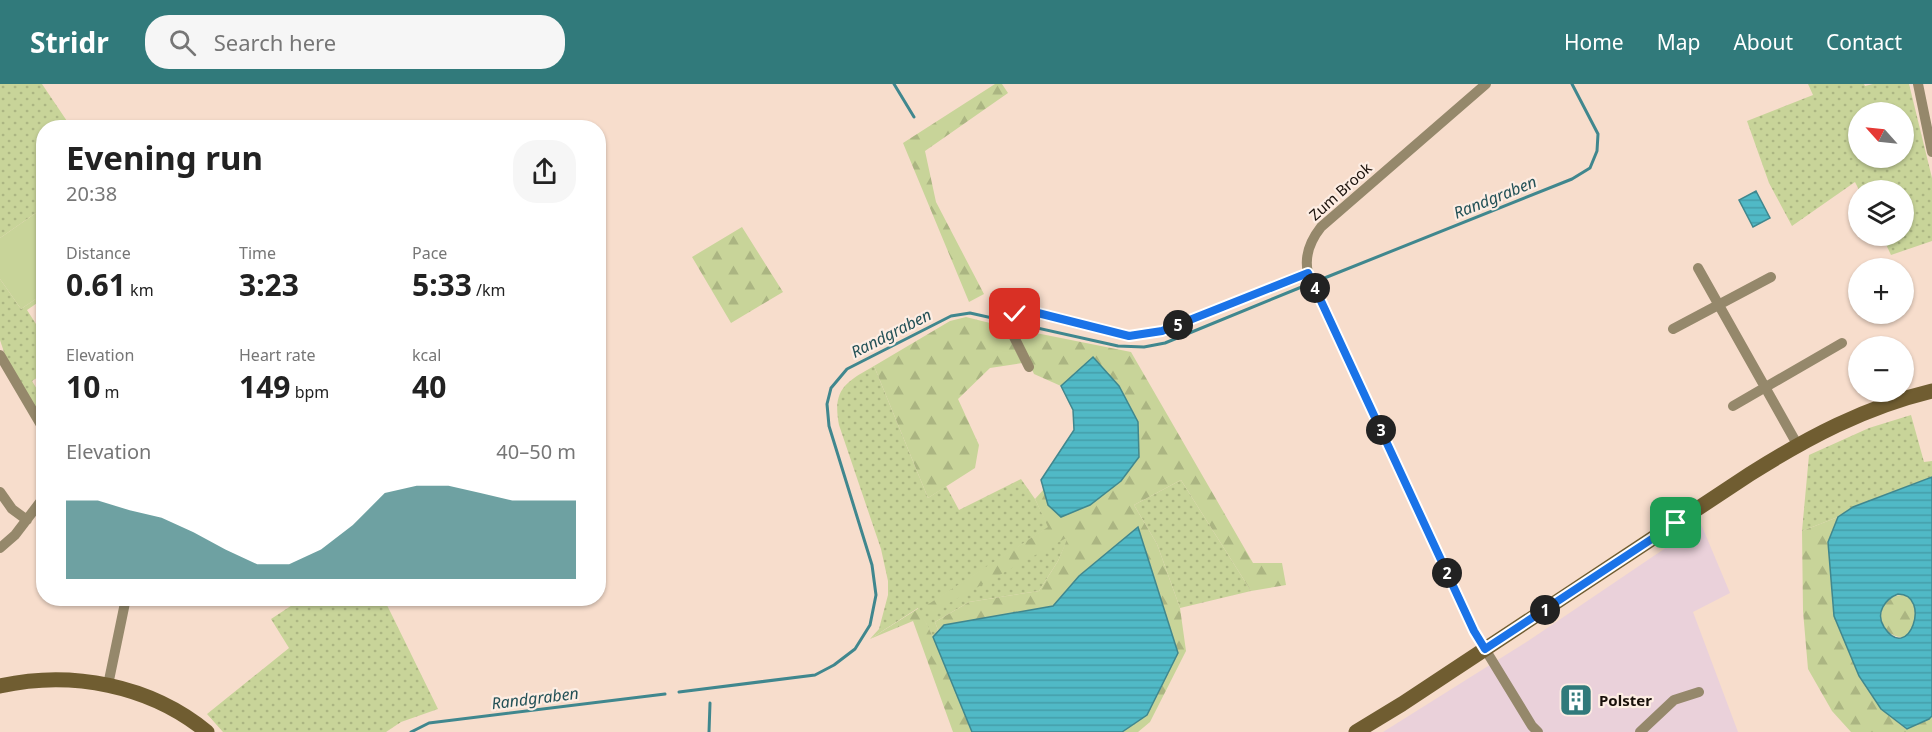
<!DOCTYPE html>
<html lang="en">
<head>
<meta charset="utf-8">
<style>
	:root { --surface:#fff; --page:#f6f6f6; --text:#222; --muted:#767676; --accent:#317a7b }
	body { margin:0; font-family:"Noto Sans",sans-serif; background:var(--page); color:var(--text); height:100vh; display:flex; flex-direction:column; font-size:22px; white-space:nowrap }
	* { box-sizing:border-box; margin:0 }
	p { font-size:20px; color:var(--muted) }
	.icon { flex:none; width:33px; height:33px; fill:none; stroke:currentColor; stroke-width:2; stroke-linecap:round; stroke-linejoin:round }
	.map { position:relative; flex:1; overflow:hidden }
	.side { position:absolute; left:36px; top:36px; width:570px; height:486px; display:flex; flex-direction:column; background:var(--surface); border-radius:24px; box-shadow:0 2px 4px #0004 }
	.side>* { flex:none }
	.needle { width:39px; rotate:297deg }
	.fabs { position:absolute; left:1848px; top:18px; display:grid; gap:12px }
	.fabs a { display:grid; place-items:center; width:66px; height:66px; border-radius:50%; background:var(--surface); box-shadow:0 2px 4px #0004; font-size:30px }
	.pin { position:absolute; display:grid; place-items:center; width:51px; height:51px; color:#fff; margin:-26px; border-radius:12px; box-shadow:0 3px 9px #0006 }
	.km { position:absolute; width:30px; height:30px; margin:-15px; border-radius:50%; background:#222; color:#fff; font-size:16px; line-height:30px; text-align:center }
	.round { display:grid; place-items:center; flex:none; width:63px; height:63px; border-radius:24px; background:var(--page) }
	.summary { display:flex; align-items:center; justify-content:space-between; height:102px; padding:0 30px }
	h1 { font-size:33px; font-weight:700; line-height:45px }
	.metrics { display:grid; grid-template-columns:repeat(3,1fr); gap:9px; height:102px; padding:6px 30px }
	.metrics div { display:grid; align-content:center }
	.metrics b { font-size:30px; font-weight:700 }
	.metrics small { font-size:16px; font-weight:400 }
	.metrics p { font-size:16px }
	.chart { height:168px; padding:12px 30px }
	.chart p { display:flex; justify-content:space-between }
	.chart svg { width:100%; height:108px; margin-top:6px; fill:var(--accent); opacity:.7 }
	header { display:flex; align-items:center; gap:36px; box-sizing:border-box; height:84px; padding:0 30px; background:var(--accent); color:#fff }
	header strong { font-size:28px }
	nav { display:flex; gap:33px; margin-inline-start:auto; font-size:21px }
	.search { width:420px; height:54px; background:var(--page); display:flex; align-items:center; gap:15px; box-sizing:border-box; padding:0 21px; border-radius:24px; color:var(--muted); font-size:22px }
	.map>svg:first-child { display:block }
</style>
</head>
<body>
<header>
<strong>Stridr</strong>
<div class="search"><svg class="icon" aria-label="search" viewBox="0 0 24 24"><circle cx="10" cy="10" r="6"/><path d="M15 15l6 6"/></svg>Search here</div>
<nav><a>Home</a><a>Map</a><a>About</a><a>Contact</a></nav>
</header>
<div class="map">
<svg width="1932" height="648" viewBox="0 0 1932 648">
	<defs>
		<pattern id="grass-dots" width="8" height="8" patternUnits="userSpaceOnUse" patternTransform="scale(1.5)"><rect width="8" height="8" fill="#c8d499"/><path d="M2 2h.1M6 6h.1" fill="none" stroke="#abb582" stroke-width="1.8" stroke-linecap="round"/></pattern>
		<pattern id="forest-firs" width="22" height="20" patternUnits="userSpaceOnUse" patternTransform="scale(1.5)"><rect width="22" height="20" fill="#c8d499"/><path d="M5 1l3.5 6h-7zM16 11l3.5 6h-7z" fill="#abb582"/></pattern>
		<pattern id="water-rules" width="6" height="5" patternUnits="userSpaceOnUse" patternTransform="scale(1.5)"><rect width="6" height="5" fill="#50b9c6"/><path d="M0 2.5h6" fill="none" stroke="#459ea9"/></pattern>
	</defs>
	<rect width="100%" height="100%" fill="#f7ddcc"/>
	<path fill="#ead1da" d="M1701,440l29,69 -37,19 45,120h-355l145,-91z"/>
	<path fill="url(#grass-dots)" fill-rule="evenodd" d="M0,0h42l29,43 -27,1 -1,80 -43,30z
		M1808,0h56l1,2 8,-2h36l23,94v63l-41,14 -9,-19h22v-46h-45l-4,-8 -63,44 -23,-43 -22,-62 66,-26zM1904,28v46h-46v-46z
		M0,195l21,30 22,-15v5l-16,11 16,25v39l-11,7 11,18v21l-38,-65 -5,-15z
		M874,282l54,132 18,-12 13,24 62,-31 14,20 14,28 -121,78 141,-69 -11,25 -19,30 -70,11 -34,20 3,8 -5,7 -15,-29 -48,31 9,-10 9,-34v-14l-7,-32 -42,-124c-7,-36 7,-43 35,-59z
		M1911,331l13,47 8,-1v16l-79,30 -15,10 -36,14 7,-76 60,-27z
		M1181,396l70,111 -71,17 -23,-64 -23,-39z
		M303,514l81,1 54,110 -37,13 -15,10h-163l-16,-18 82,-66 -18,-29z"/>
	<path fill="url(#forest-firs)" d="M995,0h7l6,9 -83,58 11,51 48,92 -15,8 -66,-159z
		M742,143l41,65 -52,31 -39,-66z
		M966,233l40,10v5l16,31 -32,5 -32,31 21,46 -4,23 -47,30 -54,-132 76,-45z
		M1016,245l115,23 122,211h29l4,22 -35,6 -70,-111 -47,25 23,39 23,64 6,43 -36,71 -12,10h-16l25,-17 -9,-188 -59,49 -26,30 -109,19 -6,5 -3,-8 34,-20 70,-11 19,-30 10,-24 -137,76 -4,-8 121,-78 -13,-28 9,-10 4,16h42l31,-24 18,-24 -20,-71 -26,-28 -32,28 -27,-12 -19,-42z
		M1838,433l-10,25 6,74 25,60 22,33 25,20 23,-10 3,-3v16h-81l-19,-21 -24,-42 -5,-58 -1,-80z
		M1881 532a21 21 0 1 1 42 0a21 21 0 1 1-42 0Z
		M919,524l14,29 39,95h-19l-40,-111 -43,18z"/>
	<path fill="#c8d499" d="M43,124v86l-22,15 -21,-30v-41z"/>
	<path fill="url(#water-rules)" stroke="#40878e" stroke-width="1.5" fill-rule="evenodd" d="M1756,107l14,27 -17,9 -14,-27z
		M1093,273l26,29 19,36 1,35 -18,24 -31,24 -29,12 -13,-12 -7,-25 33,-50 -1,-20 -12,-24z
		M1932,393v239l-3,3 -22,10 -26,-20 -22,-33 -25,-60 -6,-74 10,-25 15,-10zM1898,510c34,0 11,71 -14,33 -9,-14 1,-28 14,-33z
		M1138,443l40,126 -31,62 -25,17h-150l-39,-95 11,-12 109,-19 26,-30z"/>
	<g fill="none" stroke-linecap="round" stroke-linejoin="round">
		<path stroke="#40878e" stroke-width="3" d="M894,0l20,33
			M1322,195l250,-100 18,-11 7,-17 1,-17 -26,-50
			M679,608l136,-17 19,-10 21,-16 15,-24 6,-30 -4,-30 -43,-139 -2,-22 4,-16 16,-19 104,-53 19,-3 148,33 26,1 21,-4 139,-57
			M411,648l18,-9 236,-29
			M709,648l1,-29"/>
		<path stroke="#95886b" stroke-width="10" d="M1486,0l-165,143c-11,14 -17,29 -13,46l166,358 58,95 6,6
			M1918,0l14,68
			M1698,184l99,176
			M1673,245l98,-52
			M0,271l44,75
			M1029,283l-18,-36 4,-17 11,-4 103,26 33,-5 146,-58
			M1733,322l109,-63
			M0,408l12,17 15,11
			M0,464l15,-13 29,-38
			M108,601l18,-87
			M1640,648l34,-32 25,-8"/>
		<path stroke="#705d31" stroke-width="15" d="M0,602c71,-16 150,-1 207,46
			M1356,648l46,-28 348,-230c57,-36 115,-67 182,-83"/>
	</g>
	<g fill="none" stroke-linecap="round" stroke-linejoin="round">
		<defs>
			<path id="route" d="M1015,230l11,-4 103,26 33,-5 146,-58 166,358 11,18 191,-126"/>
		</defs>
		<use href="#route" stroke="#fff" stroke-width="12"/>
		<use href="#route" stroke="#1a73e8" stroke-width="8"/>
	</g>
	<defs>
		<symbol id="building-square" viewBox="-11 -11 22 22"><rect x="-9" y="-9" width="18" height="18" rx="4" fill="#317a7b" stroke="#fdede3"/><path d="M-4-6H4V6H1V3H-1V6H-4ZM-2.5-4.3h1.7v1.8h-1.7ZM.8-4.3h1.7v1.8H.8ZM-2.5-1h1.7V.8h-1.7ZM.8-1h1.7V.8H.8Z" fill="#fff"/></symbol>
	</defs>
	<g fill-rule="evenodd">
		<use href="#building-square" x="1557" y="597" width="38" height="38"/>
	</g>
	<g text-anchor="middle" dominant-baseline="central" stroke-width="4.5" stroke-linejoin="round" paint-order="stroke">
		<g font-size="15" fill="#1a110b" stroke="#fdede3">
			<text transform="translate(1340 107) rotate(-42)">Zum Brook</text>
		</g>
		<g font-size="15" font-weight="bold" fill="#1a110b" stroke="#fdede3" text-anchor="start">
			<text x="1599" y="616">Polster</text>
		</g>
		<g font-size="16" font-style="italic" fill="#235157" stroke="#fdede3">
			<text transform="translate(1495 113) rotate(-22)">Randgraben</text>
			<text transform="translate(891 249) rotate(-27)">Randgraben</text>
			<text transform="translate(535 614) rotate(-7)">Randgraben</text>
		</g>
	</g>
</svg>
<div class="fabs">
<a><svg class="needle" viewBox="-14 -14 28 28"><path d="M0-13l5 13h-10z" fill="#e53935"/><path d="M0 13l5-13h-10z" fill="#767676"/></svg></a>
<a><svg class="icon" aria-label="layers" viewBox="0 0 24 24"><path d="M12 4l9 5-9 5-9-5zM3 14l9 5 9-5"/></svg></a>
<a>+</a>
<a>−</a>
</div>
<div class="pin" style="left:1676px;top:439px;background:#1e9e55"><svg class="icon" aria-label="arrive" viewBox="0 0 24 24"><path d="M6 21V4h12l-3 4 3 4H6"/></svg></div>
<div class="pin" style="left:1015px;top:230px;background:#d93025"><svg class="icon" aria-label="check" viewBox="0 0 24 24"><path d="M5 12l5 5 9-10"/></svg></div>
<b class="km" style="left:1545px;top:526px">1</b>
<b class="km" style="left:1447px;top:489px">2</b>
<b class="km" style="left:1381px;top:346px">3</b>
<b class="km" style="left:1315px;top:204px">4</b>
<b class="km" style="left:1178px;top:241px">5</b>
<section class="side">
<div class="summary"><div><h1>Evening run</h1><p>20:38</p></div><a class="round"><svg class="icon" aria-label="share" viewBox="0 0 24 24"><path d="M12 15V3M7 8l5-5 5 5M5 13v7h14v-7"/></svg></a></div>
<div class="metrics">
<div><p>Distance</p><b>0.61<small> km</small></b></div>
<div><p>Time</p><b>3:23</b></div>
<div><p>Pace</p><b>5:33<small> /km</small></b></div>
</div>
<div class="metrics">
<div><p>Elevation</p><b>10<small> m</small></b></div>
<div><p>Heart rate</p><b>149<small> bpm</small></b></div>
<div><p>kcal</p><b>40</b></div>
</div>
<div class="chart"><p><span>Elevation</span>40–50 m</p>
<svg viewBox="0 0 160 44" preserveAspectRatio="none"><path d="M0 44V12L10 12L20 16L30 19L40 25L50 32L60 38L70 38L80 32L90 22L100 9L110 6L120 6L130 9L140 12L150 12L160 12V44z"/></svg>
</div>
</section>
</div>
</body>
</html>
